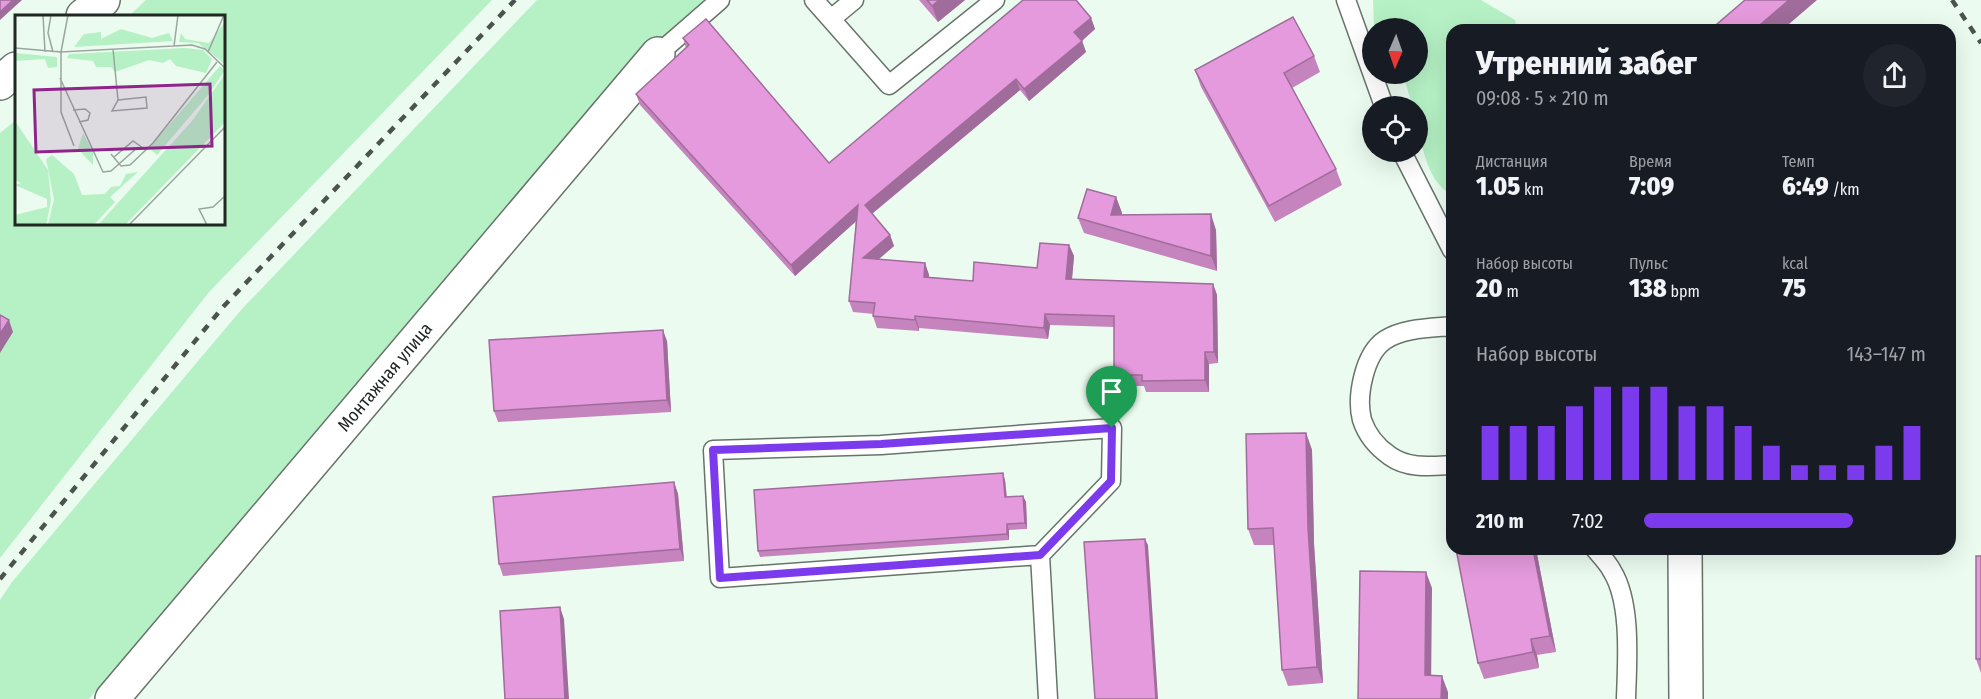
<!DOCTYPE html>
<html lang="ru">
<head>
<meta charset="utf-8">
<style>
	:root { --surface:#171b24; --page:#20242c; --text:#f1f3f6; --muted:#9ea1a6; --accent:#7c3aed }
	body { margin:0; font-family:"Fira Sans Condensed",sans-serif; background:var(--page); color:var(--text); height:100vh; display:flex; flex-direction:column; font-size:22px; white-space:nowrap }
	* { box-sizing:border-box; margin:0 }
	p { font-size:20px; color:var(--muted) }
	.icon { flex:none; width:33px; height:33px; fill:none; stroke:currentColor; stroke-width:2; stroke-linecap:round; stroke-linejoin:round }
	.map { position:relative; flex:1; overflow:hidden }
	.panel { position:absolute; left:1446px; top:24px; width:510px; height:531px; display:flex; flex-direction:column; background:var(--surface); border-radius:18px; box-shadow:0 6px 24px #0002 }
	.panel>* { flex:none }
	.needle { width:39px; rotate:182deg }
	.tools { position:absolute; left:1362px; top:18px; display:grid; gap:12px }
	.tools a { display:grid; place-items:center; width:66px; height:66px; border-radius:50%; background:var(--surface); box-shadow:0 6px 24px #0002; font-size:30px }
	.pin { position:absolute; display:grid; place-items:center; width:51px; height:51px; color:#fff; margin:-62px -26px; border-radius:50% 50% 50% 0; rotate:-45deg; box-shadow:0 0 6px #0007 }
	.pin .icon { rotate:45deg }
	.round { display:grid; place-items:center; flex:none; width:63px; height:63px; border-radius:32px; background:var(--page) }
	.overview { display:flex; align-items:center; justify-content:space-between; height:102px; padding:0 30px }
	h1 { font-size:33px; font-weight:800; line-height:45px }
	.figures { display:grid; grid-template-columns:repeat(3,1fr); gap:9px; height:102px; padding:6px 30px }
	.figures div { display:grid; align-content:center }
	.figures b { font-size:26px; font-weight:800 }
	.figures small { font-size:16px; font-weight:400 }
	.figures p { font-size:16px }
	.chart { height:168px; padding:12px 30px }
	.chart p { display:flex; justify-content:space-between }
	.chart svg { width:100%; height:108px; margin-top:6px; stroke:var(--accent); stroke-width:6 }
	ul { padding:0 30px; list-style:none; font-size:20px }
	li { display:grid; grid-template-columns:96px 72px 1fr; align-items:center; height:45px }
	li i { height:15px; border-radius:8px; background:var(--accent) }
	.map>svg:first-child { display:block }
</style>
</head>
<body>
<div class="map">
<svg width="1981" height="699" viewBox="0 0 1981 699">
	<rect width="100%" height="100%" fill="#ebfbef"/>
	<path fill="#b6f1c5" d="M146,0h346l-283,292 -209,266v-425l16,-13v104h208v-208h-95z
		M537,0h168l-98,90 -518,609h-89v-99l12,-18 229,-272z
		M1373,0h108l34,20 3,10h-66v165c-27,-13 -34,-61 -34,-89h-6l-6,-22 -10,-10h22v-46h-44z"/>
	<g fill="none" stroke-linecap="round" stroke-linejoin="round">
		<defs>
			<path id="lane" d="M814,0l75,85 106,-85
				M1346,0l38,106
				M831,19l23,-19
				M658,54l62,-54
				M1402,152l50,98
				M1452,326c-21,2 -49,2 -67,14 -21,14 -29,57 -23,80 5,15 15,27 28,36 18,13 41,10 62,9
				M1595,549c6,7 13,14 17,22 20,32 15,92 14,128
				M1040,555l-320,23 -7,-128 168,-5 231,-17 -1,53 -71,74 8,144"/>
			<path id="street" d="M1685,549l1,150
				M112,699l546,-645"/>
			<path id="secondary" d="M83,16l20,-16
				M0,83l16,-14"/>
		</defs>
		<use href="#lane" stroke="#67746a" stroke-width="21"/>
		<use href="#street" stroke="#67746a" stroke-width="36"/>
		<use href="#secondary" stroke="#67746a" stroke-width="36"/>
		<use href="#lane" stroke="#fff" stroke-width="18"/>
		<use href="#street" stroke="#fff" stroke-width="33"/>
		<use href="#secondary" stroke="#fff" stroke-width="33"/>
		<path stroke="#4b534d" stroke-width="4.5" stroke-dasharray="8 8" stroke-linecap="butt" d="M1952,0l29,43
			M0,579l223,-272 292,-307"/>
	</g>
	<path fill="#c584be" d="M919,0h46l-27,22z
		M1091,18l4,11 -13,12 4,11 -57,49 -9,-11 -148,124 18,21 4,11 -15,13 46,4 4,12v2l44,4 64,-13 32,-23 5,11 -2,23 141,5 4,11 1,68 -9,1v28h-63l-2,-6h-26l-4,-11v-48l-64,-2 -2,14 -129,-11v3l-42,-3 -4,-12 1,-2 -21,-2 -4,-11 7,-80 -61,55 -155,-171 -4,-11 50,-46 -3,-10 146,125z
		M1314,56l6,16 -28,16 44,81 6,16 -67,37 -74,-135 -6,-17z
		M1116,197l6,16 -1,2 95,15 1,41 -133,-38 -6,-15z
		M667,341l4,71 -173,10 -4,-11z
		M1306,433l6,17 2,94 9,139 -35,3 -6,-16 -8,-125h-20l-6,-16z
		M1005,480l2,17 16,-1 3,6 1,27 -18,1v10l-249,17 -2,-6z
		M674,482l4,12 6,67 -181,15 -4,-12z
		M1536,549l20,103 -19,3 2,13 -55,11 -6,-16z
		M1981,556v117l-5,-14z"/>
	<path fill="#a06c9b" d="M13,0h9l-22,20v-8z
		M939,0h26l-27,22 -6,-16z
		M1789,0h28l-35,30h-28z
		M1091,18l4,11 -17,15 -4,-12z
		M1082,41l4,11 -57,49 -5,-12z
		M1016,79l4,11 -151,126 -4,-11z
		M1116,197l6,16 -5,16 -6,-14z
		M858,205l4,11 -67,60 -4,-11z
		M1211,214l5,16 1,41 -6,-15z
		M890,235l4,11 -27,23 -4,-11z
		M1069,245l5,11 -3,34 -5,-11z
		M925,263l4,12 -1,13 -4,-11z
		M1213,284l4,11 1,68 -4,-11z
		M1045,314l5,11 -2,14 -4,-11z
		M915,316l4,12v3l-4,-11z
		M9,320l4,12 -13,21v-19z
		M663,330l4,11 4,71 -4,-12z
		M1205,352l4,12v28l-4,-12z
		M1306,433l6,17 2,94 9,139 -6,-16 -9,-139z
		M1003,473l2,7 2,23 -2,-6z
		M674,482l4,12 6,67 -4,-12z
		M1023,496l3,6 1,27 -2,-6z
		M1007,524l2,6v10l-2,-6z
		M1145,539l3,6 10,154h-2z
		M1533,549h3l20,103 -6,-16z
		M1426,572l6,16 -1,104 -6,-17z
		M560,607l4,12 5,80h-4z
		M1531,639l6,16 2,13 -6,-16z
		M1442,676l6,16v7h-7z"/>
	<path fill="#e59add" stroke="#a06c9b" stroke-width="1.5" d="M0,0h13l-13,12z
		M927,0h12l-7,6z
		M1023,0h53l15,18 -17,14 8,9 -58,48 -8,-10 -151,126 25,30 -27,23 62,5 -1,14 49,4 1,-19 63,6 3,-25 29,2 -3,34 147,5 1,68h-9v28l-63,1v-6h-28v-59l-69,-2 -1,14 -129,-12v4l-42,-4 2,-13 -26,-2 9,-96 -67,60 -155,-171 53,-49 -6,-7 23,-19 123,144z
		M1745,0h44l-35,30h-44z
		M1293,17l21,39 -30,17 52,96 -67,37 -74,-136z
		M1087,189l29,8 -5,18 100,-1v42l-133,-38z
		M0,315l9,5 -9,14z
		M663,330l4,70 -173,11 -5,-71z
		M1306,433l2,95 9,139 -35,3 -9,-142 -25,1 -2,-95z
		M1003,473l2,24 18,-1 2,27 -18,1v10l-249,17 -4,-61z
		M674,482l6,67 -181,15 -6,-67z
		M1452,502v28l-5,-27z
		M1145,539l11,160h-61l-11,-157z
		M1456,549h77l17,87 -19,3 2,13 -55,11z
		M1976,556h5v103h-5z
		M1360,571l66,1 -1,103 17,1 -1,23h-83z
		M560,607l5,92h-60l-5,-88z"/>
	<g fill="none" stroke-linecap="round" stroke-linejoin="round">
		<defs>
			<path id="route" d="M1112,428l-1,53 -71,74 -320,23 -7,-128 168,-6z"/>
		</defs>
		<use href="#route" stroke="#fff" stroke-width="12"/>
		<use href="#route" stroke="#7c3aed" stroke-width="8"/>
	</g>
	<g text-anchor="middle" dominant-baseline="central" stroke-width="4.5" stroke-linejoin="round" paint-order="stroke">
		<g font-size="18" fill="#212723" stroke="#fff">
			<text transform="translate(385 377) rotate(-50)">Монтажная улица</text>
		</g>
	</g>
	<g transform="translate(15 15)">
		<rect width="210" height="210" fill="#ebfbef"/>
		<path d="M210,7v42l-27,-21 -19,-1 2,-9 4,6 24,4zM106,14l31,9 17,-5 4,8 -99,6 10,-13 17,-2v7zM170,33l18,2 9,9 -6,14 -30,-7 -6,-7 -7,4 -14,-3 -34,12 -4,-5h-15l-3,-6 -26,-3 2,-4zM0,38l42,4v10l-9,1 -3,-9 -30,2zM205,51l5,4 -16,24 -52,61 -8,-7zM210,59v48l-100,103h-27l94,-104zM0,106l33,49 3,31 -5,24h-31v-10l32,-8v-8l-32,-14 6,-2 -6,-3zM68,118l10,19v13l-15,-16zM37,140l22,19 8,21 23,-1 6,-7 9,-1 6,-12 12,-2 -28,25 5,5 -21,23h-46l6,-26 -8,-40z" fill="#b6f1c5"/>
		<path fill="none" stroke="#9aa69d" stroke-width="1.5" d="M28,0l2,37M36,0l-3,18 5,19M53,0l-7,37 131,-7 13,4 20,19M159,31l4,-31M0,33l46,4v60l13,34M98,34l5,51 -6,11 35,-3 -1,-11 -28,3M193,37l16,-37M45,63l43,94 8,-1 27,-24M58,95l12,-1 5,4 -2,7 -9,2M96,139l10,12 9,-1 23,-22 64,-81M99,142l19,-16 13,9M114,210l96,-98M192,210l-8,-16 14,-2 12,-11"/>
		<path fill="#8f258a" fill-opacity="0.15" stroke="#8f258a" stroke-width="3" d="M195,69l2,62 -176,6 -2,-62z"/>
		<rect width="210" height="210" fill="none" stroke="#212723" stroke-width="3"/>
	</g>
</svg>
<div class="tools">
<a><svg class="needle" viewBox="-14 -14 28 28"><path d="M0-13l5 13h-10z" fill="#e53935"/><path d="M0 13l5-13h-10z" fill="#9ea1a6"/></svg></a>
<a><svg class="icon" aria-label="locate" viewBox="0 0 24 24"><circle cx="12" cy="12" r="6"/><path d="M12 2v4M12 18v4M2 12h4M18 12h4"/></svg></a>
</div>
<div class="pin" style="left:1112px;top:428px;background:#1e9e55"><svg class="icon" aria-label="arrive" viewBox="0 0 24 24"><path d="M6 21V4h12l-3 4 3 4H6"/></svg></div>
<section class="panel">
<div class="overview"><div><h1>Утренний забег</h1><p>09:08 · 5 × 210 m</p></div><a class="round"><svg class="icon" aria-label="share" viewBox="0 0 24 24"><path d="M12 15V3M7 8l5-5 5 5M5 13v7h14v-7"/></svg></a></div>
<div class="figures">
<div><p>Дистанция</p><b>1.05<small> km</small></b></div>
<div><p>Время</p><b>7:09</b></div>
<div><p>Темп</p><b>6:49<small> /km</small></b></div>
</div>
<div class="figures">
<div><p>Набор высоты</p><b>20<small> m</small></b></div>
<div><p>Пульс</p><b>138<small> bpm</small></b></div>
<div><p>kcal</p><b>75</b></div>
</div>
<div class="chart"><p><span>Набор высоты</span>143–147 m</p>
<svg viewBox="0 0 160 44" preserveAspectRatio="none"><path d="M5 44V22M15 44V22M25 44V22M35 44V14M45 44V6M55 44V6M65 44V6M75 44V14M85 44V14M95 44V22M105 44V30M115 44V38M125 44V38M135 44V38M145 44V30M155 44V22"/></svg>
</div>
<ul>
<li><b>210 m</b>7:02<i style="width:74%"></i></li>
</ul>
</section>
</div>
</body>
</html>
